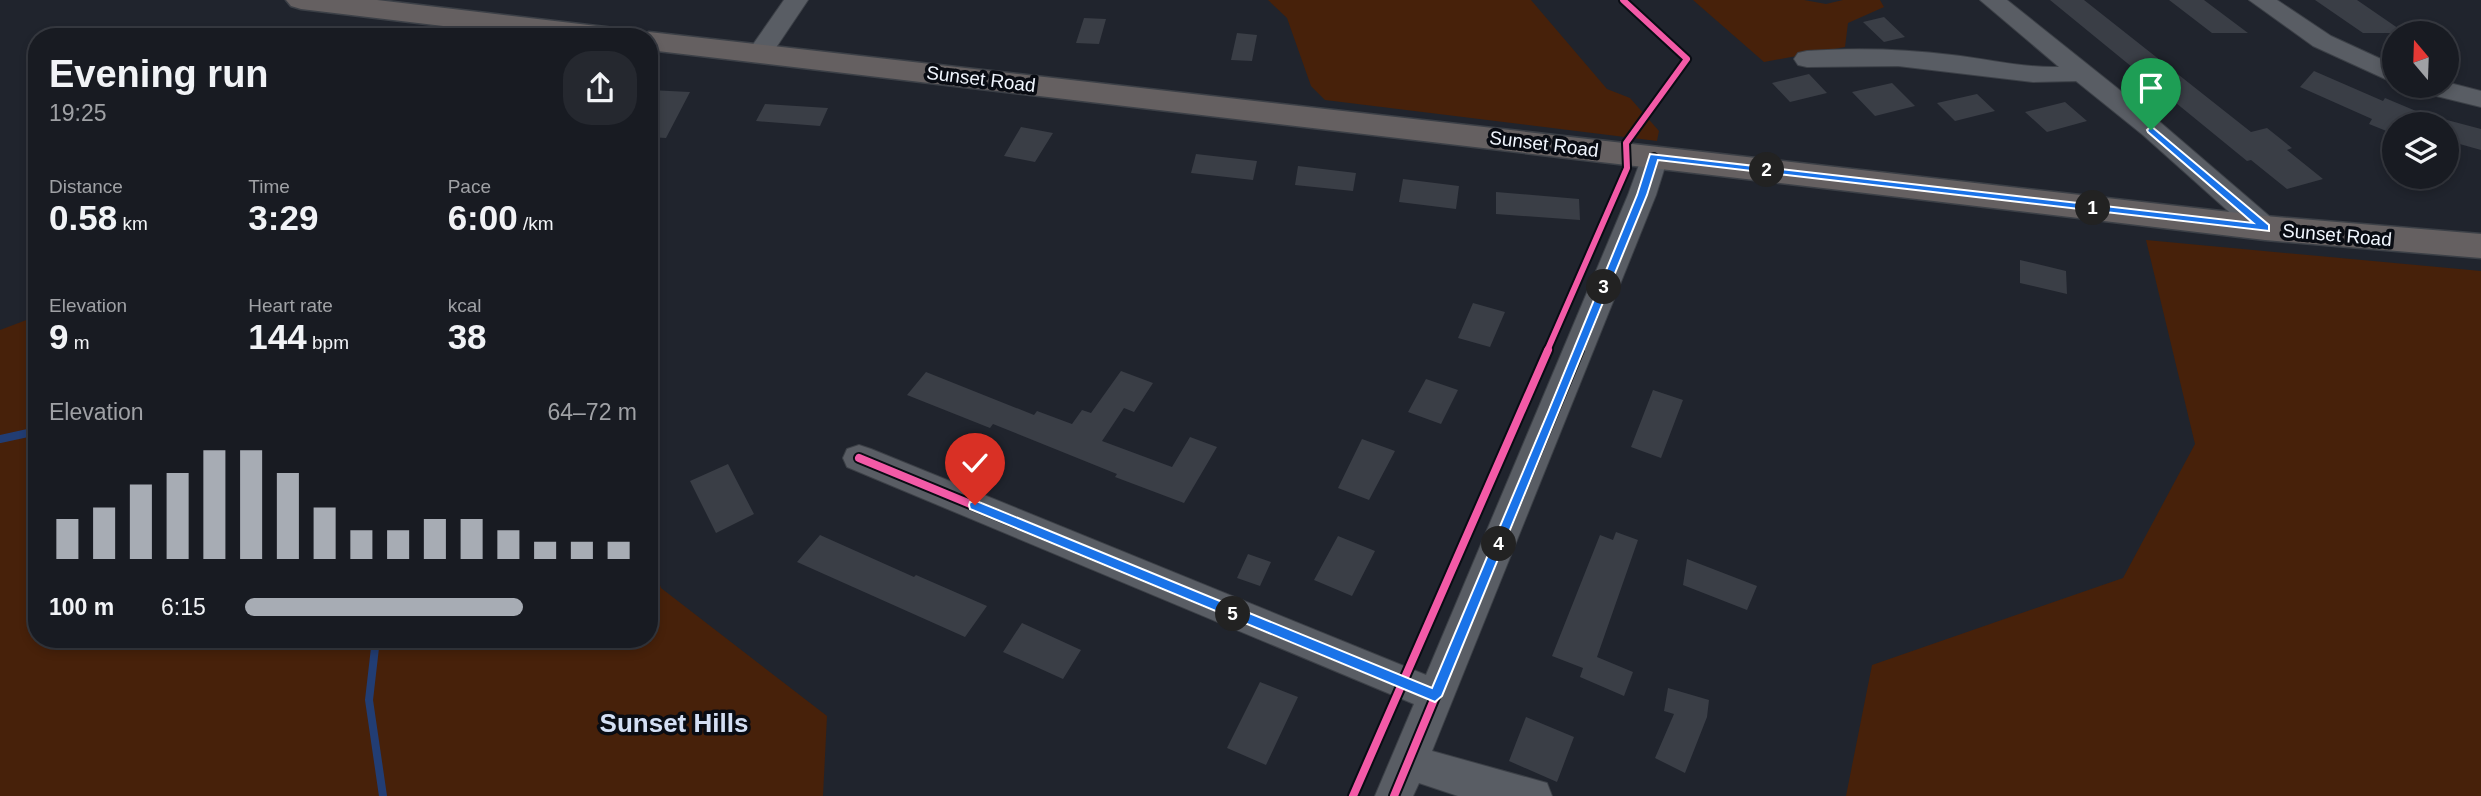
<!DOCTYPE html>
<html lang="en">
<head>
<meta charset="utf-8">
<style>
	:root { --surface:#181b22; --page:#25282f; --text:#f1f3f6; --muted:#9fa1a5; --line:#363940; --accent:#a7acb4 }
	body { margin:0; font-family:Arial,sans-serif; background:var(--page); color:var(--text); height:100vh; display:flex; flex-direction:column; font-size:26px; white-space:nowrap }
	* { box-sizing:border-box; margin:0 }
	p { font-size:23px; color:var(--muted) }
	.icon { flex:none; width:38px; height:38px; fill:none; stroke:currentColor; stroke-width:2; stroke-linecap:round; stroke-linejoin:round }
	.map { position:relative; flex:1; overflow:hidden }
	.sheet { position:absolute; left:28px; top:28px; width:630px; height:620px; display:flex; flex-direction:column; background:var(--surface); border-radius:28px; box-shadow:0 4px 10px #0003,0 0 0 2px var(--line) }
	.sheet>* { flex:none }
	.needle { width:46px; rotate:341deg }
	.buttons { position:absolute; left:2382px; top:21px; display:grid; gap:14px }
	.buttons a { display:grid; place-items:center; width:77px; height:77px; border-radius:50%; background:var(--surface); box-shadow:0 4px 10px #0003,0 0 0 2px var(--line); font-size:35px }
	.pin { position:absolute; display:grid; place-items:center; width:60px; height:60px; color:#fff; margin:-72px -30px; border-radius:50% 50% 50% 0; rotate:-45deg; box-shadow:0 0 7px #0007 }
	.pin .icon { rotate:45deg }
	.km { position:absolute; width:35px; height:35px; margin:-18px; border-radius:50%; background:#222; color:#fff; font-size:19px; line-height:35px; text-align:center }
	.round { display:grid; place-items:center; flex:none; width:74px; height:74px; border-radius:28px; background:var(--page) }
	.summary { display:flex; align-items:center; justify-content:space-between; height:119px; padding:0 21px }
	h1 { font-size:38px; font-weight:700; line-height:52px }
	.metrics { display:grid; grid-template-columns:repeat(3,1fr); gap:10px; height:119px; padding:7px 21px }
	.metrics div { display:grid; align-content:center }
	.metrics b { font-size:35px; font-weight:700 }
	.metrics small { font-size:19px; font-weight:400 }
	.metrics p { font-size:19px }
	.chart { height:196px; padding:14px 21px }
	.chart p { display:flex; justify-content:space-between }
	.chart svg { width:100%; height:126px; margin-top:7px; stroke:var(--accent); stroke-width:6 }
	ul { padding:0 21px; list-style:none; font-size:23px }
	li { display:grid; grid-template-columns:112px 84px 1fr; align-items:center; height:52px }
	li i { height:18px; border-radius:9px; background:var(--accent) }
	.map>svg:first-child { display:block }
</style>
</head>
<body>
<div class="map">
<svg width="2481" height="796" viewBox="0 0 2481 796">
	<rect width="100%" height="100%" fill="#20242d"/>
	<path fill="#47210a" d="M1268,0h263l76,89 23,9 29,33 -2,10 -332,-41 -14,-14 -24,-68z
		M1693,0h111l22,4 17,-4h37l4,7 -36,16 -3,24 -81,15z
		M2146,240l335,31v525h-635l26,-131 251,-87 72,-134z
		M37,316v323h612v-83l12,32 166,128 -4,80h-823v-466z"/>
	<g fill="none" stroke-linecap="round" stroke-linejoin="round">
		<path stroke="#223d73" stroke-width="8" d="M0,439l37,-8
			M376,639l-7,61 14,96"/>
	</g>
	<path fill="#3a3e46" d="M2050,0h34l167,132 16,-4 25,20 -5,2 36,29 -36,10 -36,-29 -4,1z
		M2169,0h35l44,33h-36z
		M2315,0h42l48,33h-42z
		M1884,17l21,20 -21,5 -21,-20z
		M1084,18l22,1 -7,25 -23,-1z
		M1237,33l20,2 -5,26 -21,-1z
		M2314,71l69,30 2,-3 62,26h-53v10l-25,-10 3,-5 -72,-32z
		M1809,74l18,19 -37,9 -18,-19z
		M1892,83l23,23 -40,10 -23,-24z
		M649,90l41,2 -24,46 -17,-1z
		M1977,94l18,17 -40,10 -18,-18z
		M2065,102l22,19 -40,11 -22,-20z
		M765,104l63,4 -8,18 -64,-5z
		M2447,120l34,9v21l-32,-9z
		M1021,127l32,6 -18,29 -31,-6z
		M1196,154l61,7 -4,19 -62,-7z
		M1298,166l58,7 -3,18 -58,-6z
		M1403,179l56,7 -3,23 -57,-7z
		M1496,192l83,7 1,21 -84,-6z
		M2020,260l46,11 1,23 -47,-11z
		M1473,303l32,9 -15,35 -32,-9z
		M1121,371l32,12 -19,29 -10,-4 -22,33 70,26 18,-30 27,10 -33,56 -69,-26 2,-3 -124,-50 -3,4 -83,-33 19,-23 108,43 3,-4 35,13 10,-14 9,3z
		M1426,379l32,11 -17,34 -33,-12z
		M1653,390l30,10 -22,58 -30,-11z
		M1362,439l33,12 -26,49 -31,-12z
		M728,464l26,50 -38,19 -26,-52z
		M1616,532l22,8 -41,117 36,15 -9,24 -44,-19 3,-9 -31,-12 48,-121 13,5z
		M820,535l94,42 2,-2 71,31 -22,31 -168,-75z
		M1338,536l37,15 -23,45 -38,-16z
		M1248,554l23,8 -11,24 -23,-8z
		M1687,559l70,27 -10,24 -64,-25z
		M1022,623l59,27 -18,29 -60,-27z
		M1260,682l38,15 -32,68 -39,-17z
		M1668,688l41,12 -2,17 -22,56 -30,-15 19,-44 -10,-3z
		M1526,717l48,20 -17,45 -48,-21z"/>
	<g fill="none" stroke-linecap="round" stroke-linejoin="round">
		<defs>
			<path id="minor" d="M784,0h24l-39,58 -9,3 -9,-3 -4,-5z
				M1980,0h27l154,123 114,98 4,7 -4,7 -10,3 -10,-3 -112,-100 -67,-54 -43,1 -135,-16 -91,1 -9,-2 -4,-6 4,-6 9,-2c48,-3 97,-2 145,4 36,4 71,13 107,12z
				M2249,0h28l54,36 63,29v18l-81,-37z
				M2446,82l35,9v16l-61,-15 -4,-6h30z
				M1654,148l10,3 4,6 -12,38 -224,556 115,32 5,13h-94l-39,-13 -6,13h-38l39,-92 -567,-237 -4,-9 4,-9 12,-4 12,4 555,226 202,-480 16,-44z"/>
			<path id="major" d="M286,0h91l237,28 11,2 4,7h-94l-234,-28 -10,-3z
				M649,32l1616,184 216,18v24l-216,-18 -1616,-190v-13h-12z"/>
		</defs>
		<use href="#minor" stroke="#3c4047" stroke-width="2"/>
		<use href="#major" stroke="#3c4047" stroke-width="3"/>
		<use href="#minor" fill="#595d64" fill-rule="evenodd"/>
		<use href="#major" fill="#656061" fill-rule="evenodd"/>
		<defs>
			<path id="cycleway-far1" d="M1547,351l80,-183 -1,-25 61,-84 -64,-59
				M1579,351l63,-156 12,-38"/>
			<path id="cycleway" d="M859,458l576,238
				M1353,796l195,-446
				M1394,796l185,-446"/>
		</defs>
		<use href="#cycleway-far1" stroke="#090c13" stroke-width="10"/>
		<use href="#cycleway" stroke="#090c13" stroke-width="12"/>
		<use href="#cycleway-far1" stroke="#f35aa7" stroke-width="6"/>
		<use href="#cycleway" stroke="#f35aa7" stroke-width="8"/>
	</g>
	<path fill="#1a73e8" stroke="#fff" stroke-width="2" d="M2151,126l118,99v6l-611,-71 -11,35 -205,501 -7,6 -465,-193 -1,-4 1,-3h9l453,186 116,-276 89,-217 13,-41 603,69 -105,-91 -1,-2z"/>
	<g text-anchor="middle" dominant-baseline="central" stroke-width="7" stroke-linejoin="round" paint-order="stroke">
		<g font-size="19" fill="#f0f5fd" stroke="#090c13">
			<text transform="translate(981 79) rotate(7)">Sunset Road</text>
			<text transform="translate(1544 144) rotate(7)">Sunset Road</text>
			<text transform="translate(2337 235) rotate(5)">Sunset Road</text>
		</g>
		<g font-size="26" font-weight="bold" fill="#d4dff4" stroke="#090c13">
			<text x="674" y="723">Sunset Hills</text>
		</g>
	</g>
</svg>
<div class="buttons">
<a><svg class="needle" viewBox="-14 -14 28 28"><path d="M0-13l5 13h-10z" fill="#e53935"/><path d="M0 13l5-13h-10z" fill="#9fa1a5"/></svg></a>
<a><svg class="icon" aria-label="layers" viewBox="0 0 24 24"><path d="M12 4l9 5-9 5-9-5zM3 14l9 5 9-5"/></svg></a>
</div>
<div class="pin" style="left:2151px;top:130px;background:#1e9e55"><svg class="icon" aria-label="arrive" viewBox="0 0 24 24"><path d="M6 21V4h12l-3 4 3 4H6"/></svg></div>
<div class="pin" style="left:975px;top:505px;background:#d93025"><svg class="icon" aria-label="check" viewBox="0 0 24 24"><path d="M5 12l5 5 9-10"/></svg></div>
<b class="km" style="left:2093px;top:208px">1</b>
<b class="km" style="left:1767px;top:170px">2</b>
<b class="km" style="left:1604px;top:287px">3</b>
<b class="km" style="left:1499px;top:544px">4</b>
<b class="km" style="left:1233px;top:614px">5</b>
<section class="sheet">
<div class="summary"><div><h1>Evening run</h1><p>19:25</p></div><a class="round"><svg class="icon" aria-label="share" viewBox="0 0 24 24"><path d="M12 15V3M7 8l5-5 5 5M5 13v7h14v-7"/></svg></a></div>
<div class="metrics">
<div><p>Distance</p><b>0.58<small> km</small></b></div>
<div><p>Time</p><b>3:29</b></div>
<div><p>Pace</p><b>6:00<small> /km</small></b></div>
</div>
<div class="metrics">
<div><p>Elevation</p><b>9<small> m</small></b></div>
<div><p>Heart rate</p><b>144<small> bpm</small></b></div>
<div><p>kcal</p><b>38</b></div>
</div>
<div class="chart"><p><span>Elevation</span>64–72 m</p>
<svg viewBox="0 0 160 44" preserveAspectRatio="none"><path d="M5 44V30M15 44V26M25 44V18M35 44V14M45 44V6M55 44V6M65 44V14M75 44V26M85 44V34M95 44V34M105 44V30M115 44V30M125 44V34M135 44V38M145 44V38M155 44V38"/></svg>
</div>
<ul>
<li><b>100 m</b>6:15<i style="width:71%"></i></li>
</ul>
</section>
</div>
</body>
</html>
